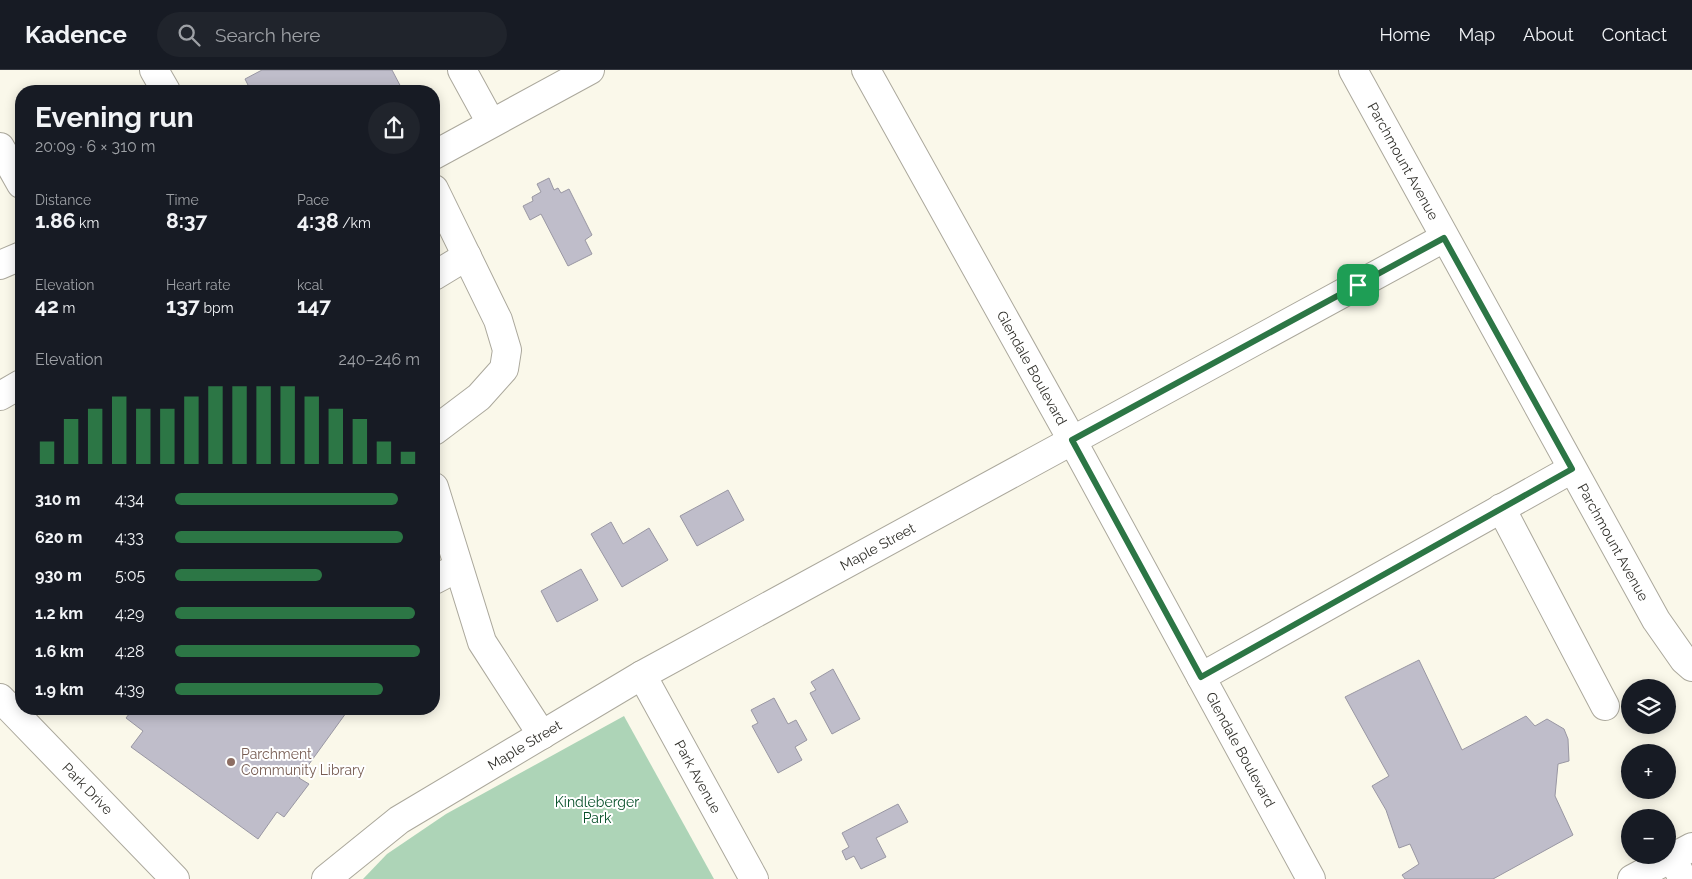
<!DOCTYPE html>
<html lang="en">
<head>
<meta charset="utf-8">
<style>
	:root { --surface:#171b24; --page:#20242c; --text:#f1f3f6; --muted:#9ea1a6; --line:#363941; --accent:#2c7645 }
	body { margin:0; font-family:Raleway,sans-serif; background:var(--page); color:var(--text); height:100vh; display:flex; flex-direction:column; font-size:19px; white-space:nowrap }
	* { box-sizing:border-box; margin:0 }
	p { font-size:16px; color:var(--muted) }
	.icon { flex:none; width:28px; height:28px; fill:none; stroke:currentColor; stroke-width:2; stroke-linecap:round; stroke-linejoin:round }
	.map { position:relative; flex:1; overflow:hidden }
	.sheet { position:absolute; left:15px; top:15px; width:425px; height:630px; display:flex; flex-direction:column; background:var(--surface); border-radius:20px; box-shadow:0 2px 12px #0003 }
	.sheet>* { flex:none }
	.fabs { position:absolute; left:1621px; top:609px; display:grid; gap:10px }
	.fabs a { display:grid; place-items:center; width:55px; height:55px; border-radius:50%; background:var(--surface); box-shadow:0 2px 12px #0003; font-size:25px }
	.pin { position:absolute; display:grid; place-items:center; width:42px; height:42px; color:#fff; margin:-21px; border-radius:10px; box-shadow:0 2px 8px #0006 }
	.round { display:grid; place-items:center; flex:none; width:52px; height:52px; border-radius:26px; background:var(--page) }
	.overview { display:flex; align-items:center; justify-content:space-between; height:85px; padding:0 20px }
	h1 { font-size:28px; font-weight:700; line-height:38px }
	.figures { display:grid; grid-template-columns:repeat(3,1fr); gap:8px; height:85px; padding:5px 20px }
	.figures div { display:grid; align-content:center }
	.figures b { font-size:21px; font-weight:700 }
	.figures small { font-size:14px; font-weight:400 }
	.figures p { font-size:14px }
	.chart { height:140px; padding:10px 20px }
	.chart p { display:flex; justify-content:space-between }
	.chart svg { width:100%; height:90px; margin-top:5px; stroke:var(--accent); stroke-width:6 }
	ul { padding:0 20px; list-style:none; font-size:16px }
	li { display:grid; grid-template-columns:80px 60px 1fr; align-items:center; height:38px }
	li i { height:12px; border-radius:6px; background:var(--accent) }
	header { display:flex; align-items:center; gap:30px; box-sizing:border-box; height:70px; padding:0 25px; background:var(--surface); border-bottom:1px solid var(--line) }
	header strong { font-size:24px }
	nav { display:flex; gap:28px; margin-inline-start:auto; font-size:18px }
	.search { width:350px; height:45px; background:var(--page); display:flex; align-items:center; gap:12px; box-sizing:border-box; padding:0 18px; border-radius:28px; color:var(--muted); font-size:19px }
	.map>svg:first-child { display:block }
</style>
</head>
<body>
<header>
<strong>Kadence</strong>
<div class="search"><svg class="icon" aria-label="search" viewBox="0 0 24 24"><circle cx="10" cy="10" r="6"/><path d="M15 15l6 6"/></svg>Search here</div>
<nav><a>Home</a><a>Map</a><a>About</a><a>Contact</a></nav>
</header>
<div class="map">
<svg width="1692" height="809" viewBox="0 0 1692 809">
	<rect width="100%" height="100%" fill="#faf8ea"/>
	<path fill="#add4b7" d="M624,646l90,163h-351l24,-25 59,-40z"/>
	<path fill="#bfbdca" stroke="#9997a3" d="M262,0h130l11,21h-152l-6,-12z
		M549,108l5,12 4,-2 3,5 8,-4 23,46 -7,5 7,14 -24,12 -27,-52 -11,6 -7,-14 10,-5 -1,-4 9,-5 -4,-8z
		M728,420l16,30 -47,26 -17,-30z
		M611,452l12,22 26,-16 19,32 -46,27 -31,-53z
		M581,499l17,31 -41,22 -16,-31z
		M1419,590l43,90 64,-34 9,10 12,-7 17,10 4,10 1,22 -11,3 -3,32 18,39 -80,44h-88l-3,-4 17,-11 -9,-20 -11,4 -13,-38 -14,-24 17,-10 -44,-79z
		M833,599l27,50 -28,15 -22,-41 6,-3 -5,-8z
		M774,628l14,26 8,-4 11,20 -12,7 7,13 -24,13 -26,-47 6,-3 -7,-13z
		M133,639h207l6,4 -47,65 10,6 -25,33 -7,-5 -19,27 -127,-92 12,-16 -17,-13z
		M898,734l10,18 -32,16 10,19 -25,12 -7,-13 -8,4 -4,-9 7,-4 -7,-14z"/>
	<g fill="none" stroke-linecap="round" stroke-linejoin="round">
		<defs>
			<g id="minor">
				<path d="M154,0l12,21"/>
				<path d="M462,0l29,53"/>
				<path id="s1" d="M866,0l206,370 239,439"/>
				<path id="s2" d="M1353,0l303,550 28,40 8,7"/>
				<path d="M0,77l21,37"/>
				<path d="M434,85l156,-85"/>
				<path d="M434,119l64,131 9,30 -3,19 -25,28 -45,34"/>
				<path d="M0,195l21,-9"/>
				<path d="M434,206l33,-20"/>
				<path d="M0,326l21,-12"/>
				<path d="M434,417l48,155 60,93"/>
				<path d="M1501,438l104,198"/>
				<path d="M434,510l23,-12"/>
				<path id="s3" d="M642,605l112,204"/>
				<path d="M1201,607l371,-208"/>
				<path id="s4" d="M0,628l175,181"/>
				<path d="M1672,788l11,21"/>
				<path id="s5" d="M326,809l73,-59 243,-145 802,-437"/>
				<path d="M1632,809l60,-32"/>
			</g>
		</defs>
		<use href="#minor" stroke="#aba89c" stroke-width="30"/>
		<use href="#minor" stroke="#fff" stroke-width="28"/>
	</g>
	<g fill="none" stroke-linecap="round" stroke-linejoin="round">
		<defs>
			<path id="route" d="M1444,168l128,231 -371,208 -129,-237z"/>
		</defs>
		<use href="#route" stroke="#fff" stroke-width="10"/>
		<use href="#route" stroke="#2c7645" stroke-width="6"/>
	</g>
	<circle fill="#8d6e63" stroke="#fff" stroke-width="2" cx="231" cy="692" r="5"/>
	<g text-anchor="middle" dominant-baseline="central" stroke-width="4" stroke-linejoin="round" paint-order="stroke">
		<g font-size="14" fill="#31302b" stroke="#fff">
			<text stroke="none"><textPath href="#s2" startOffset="104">Parchmount Avenue</textPath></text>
			<text stroke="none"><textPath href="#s1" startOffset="341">Glendale Boulevard</textPath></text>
			<text stroke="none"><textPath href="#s2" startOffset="539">Parchmount Avenue</textPath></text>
			<text stroke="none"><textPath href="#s5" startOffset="645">Maple Street</textPath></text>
			<text stroke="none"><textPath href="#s5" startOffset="240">Maple Street</textPath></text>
			<text stroke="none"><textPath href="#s1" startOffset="776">Glendale Boulevard</textPath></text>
			<text stroke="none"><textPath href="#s3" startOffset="116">Park Avenue</textPath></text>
			<text stroke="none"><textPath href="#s4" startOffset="126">Park Drive</textPath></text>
		</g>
		<g font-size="14" fill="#785e54" stroke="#fff" text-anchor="start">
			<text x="241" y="684">Parchment<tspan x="241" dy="16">Community Library</tspan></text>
		</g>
		<g font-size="14" fill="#054f28" stroke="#fff">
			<text x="597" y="732">Kindleberger<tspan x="597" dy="16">Park</tspan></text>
		</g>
	</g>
</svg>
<div class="fabs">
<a><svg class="icon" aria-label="layers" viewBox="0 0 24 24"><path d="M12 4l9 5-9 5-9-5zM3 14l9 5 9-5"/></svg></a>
<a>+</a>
<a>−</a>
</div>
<div class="pin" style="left:1358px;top:215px;background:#1e9e55"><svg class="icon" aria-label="arrive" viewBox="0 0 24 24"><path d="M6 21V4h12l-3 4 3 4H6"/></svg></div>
<section class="sheet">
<div class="overview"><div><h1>Evening run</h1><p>20:09 · 6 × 310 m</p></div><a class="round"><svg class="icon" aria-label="share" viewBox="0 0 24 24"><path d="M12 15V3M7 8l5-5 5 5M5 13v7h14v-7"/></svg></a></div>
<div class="figures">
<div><p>Distance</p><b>1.86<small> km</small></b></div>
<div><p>Time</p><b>8:37</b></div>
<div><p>Pace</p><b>4:38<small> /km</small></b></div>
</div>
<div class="figures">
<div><p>Elevation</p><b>42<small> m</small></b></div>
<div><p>Heart rate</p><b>137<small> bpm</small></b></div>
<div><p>kcal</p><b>147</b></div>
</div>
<div class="chart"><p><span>Elevation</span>240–246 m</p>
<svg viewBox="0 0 160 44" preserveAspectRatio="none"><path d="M5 44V33M15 44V22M25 44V17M35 44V11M45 44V17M55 44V17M65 44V11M75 44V6M85 44V6M95 44V6M105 44V6M115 44V11M125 44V17M135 44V22M145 44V33M155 44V38"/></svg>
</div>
<ul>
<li><b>310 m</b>4:34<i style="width:91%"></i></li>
<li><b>620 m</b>4:33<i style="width:93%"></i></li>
<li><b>930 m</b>5:05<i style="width:60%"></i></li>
<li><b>1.2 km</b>4:29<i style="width:98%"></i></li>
<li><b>1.6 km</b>4:28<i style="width:100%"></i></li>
<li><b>1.9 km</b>4:39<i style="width:85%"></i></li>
</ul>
</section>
</div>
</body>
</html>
